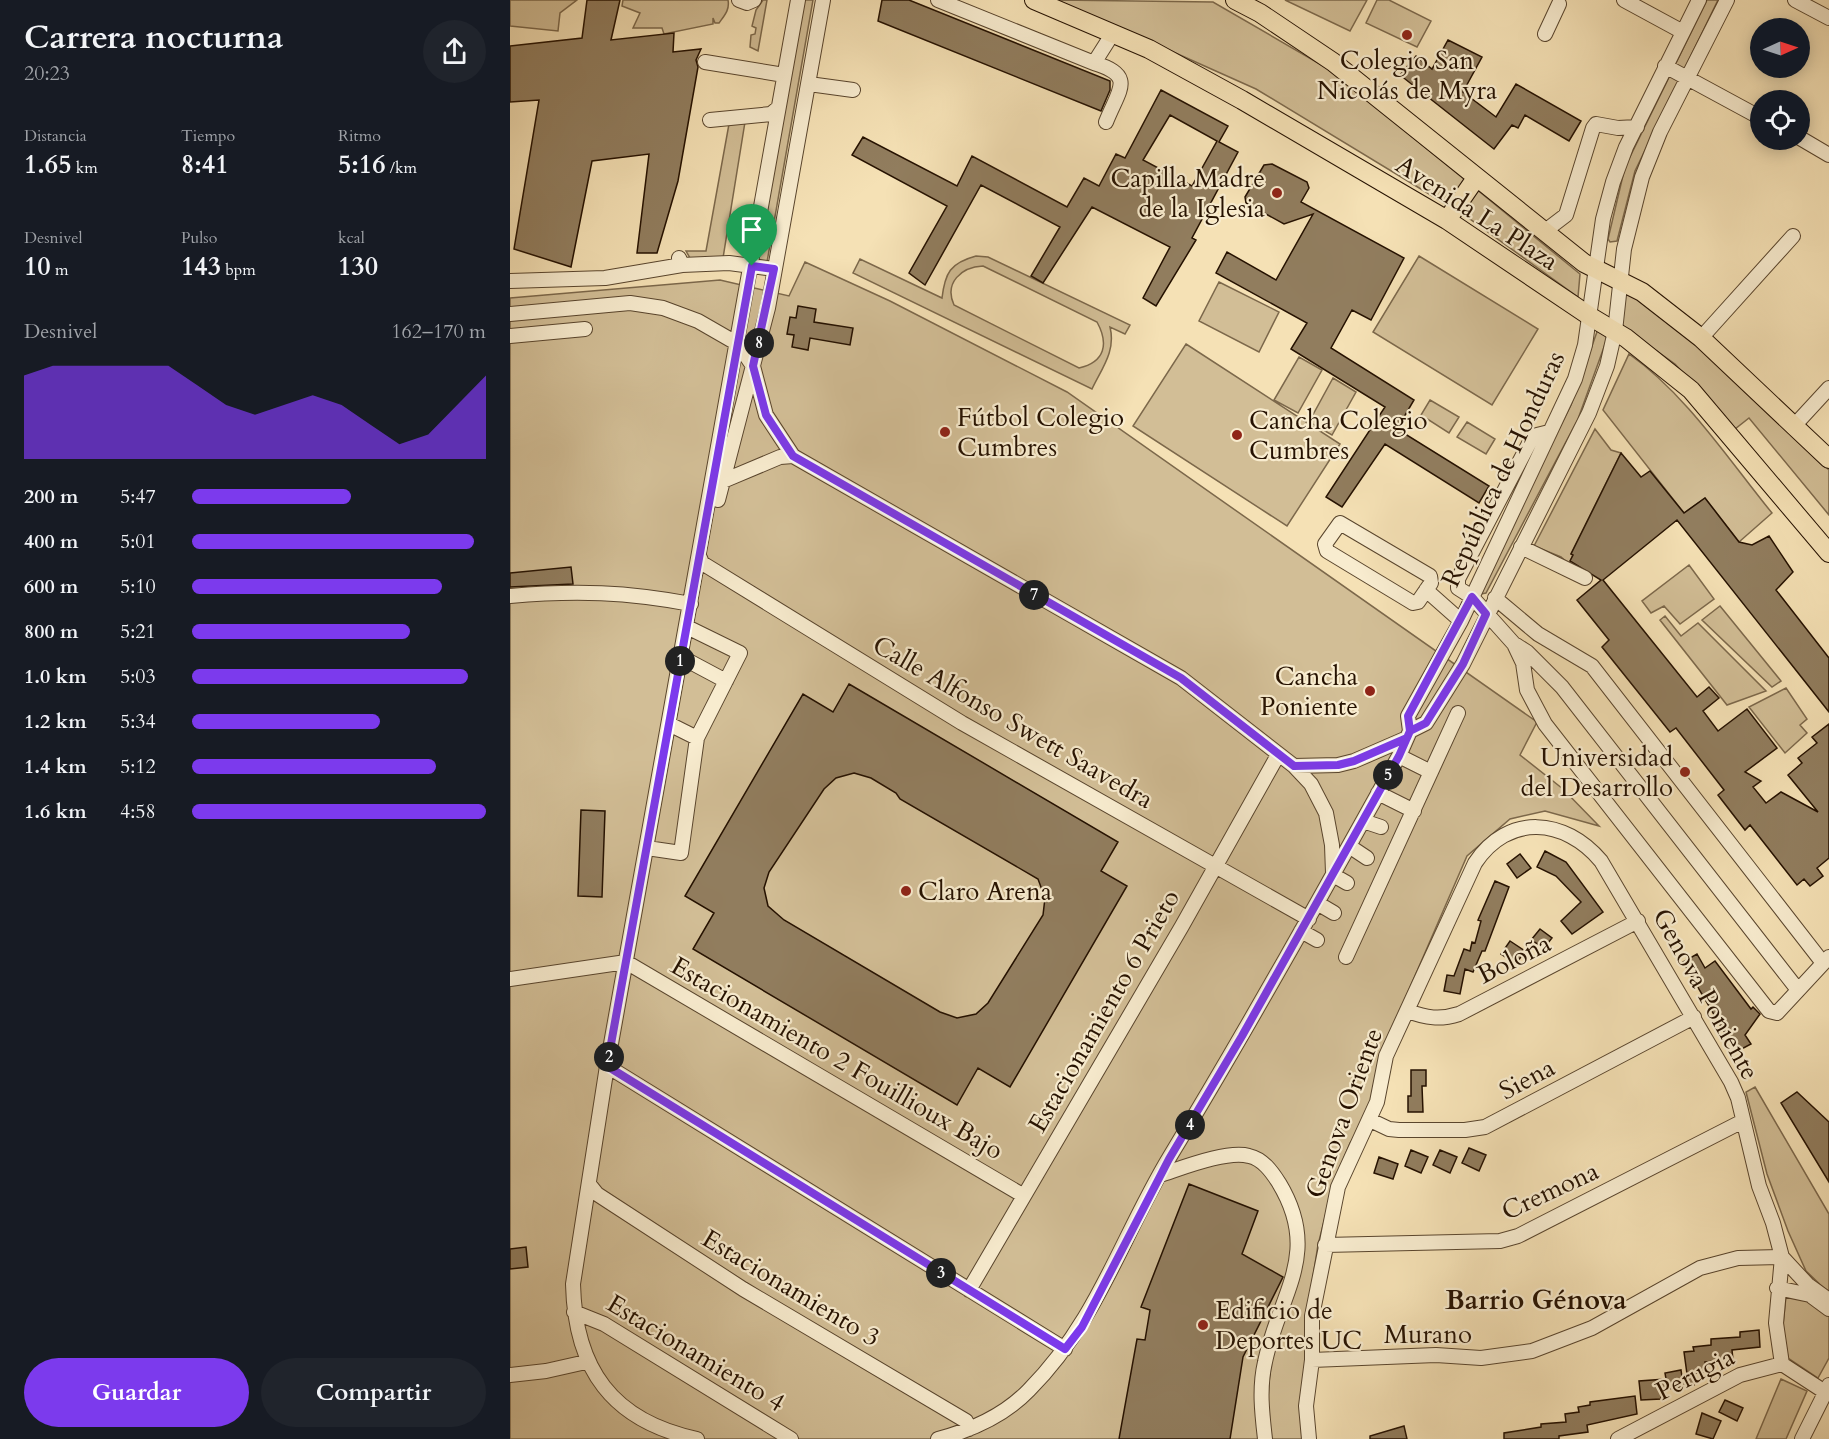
<!DOCTYPE html>
<html lang="es">
<head>
<meta charset="utf-8">
<style>
	:root { --surface:#171b24; --page:#20242c; --text:#f1f3f6; --muted:#9ea1a6; --accent:#7c3aed }
	body { margin:0; font-family:Cardo,serif; background:var(--page); color:var(--text); height:100vh; display:flex; flex-direction:column; font-size:22px; white-space:nowrap }
	* { box-sizing:border-box; margin:0 }
	p { font-size:20px; color:var(--muted) }
	.icon { flex:none; width:33px; height:33px; fill:none; stroke:currentColor; stroke-width:2; stroke-linecap:round; stroke-linejoin:round }
	.map { position:relative; flex:1; overflow:hidden }
	.drawer { display:flex; flex-direction:column; background:var(--surface); width:510px }
	.drawer>* { flex:none }
	.needle { width:39px; rotate:87deg }
	.fabs { position:absolute; left:1240px; top:18px; display:grid; gap:12px }
	.fabs a { display:grid; place-items:center; width:60px; height:60px; border-radius:50%; background:var(--surface); box-shadow:0 3px 15px #0003; font-size:30px }
	.pin { position:absolute; display:grid; place-items:center; width:51px; height:51px; color:#fff; margin:-62px -26px; border-radius:50% 50% 50% 0; rotate:-45deg; box-shadow:0 0 6px #0007 }
	.pin .icon { rotate:45deg }
	.km { position:absolute; width:30px; height:30px; margin:-15px; border-radius:50%; background:#222; color:#fff; font-size:16px; line-height:30px; text-align:center }
	.round { display:grid; place-items:center; flex:none; width:63px; height:63px; border-radius:32px; background:var(--page) }
	.overview { display:flex; align-items:center; justify-content:space-between; height:102px; padding:0 24px }
	h1 { font-size:33px; font-weight:700; line-height:45px }
	.figures { display:grid; grid-template-columns:repeat(3,1fr); gap:9px; height:102px; padding:6px 24px }
	.figures div { display:grid; align-content:center }
	.figures b { font-size:26px; font-weight:700 }
	.figures small { font-size:16px; font-weight:400 }
	.figures p { font-size:16px }
	.chart { height:168px; padding:12px 24px }
	.chart p { display:flex; justify-content:space-between }
	.chart svg { width:100%; height:108px; margin-top:6px; fill:var(--accent); opacity:.7 }
	.cta { display:flex; gap:12px; margin-top:auto; padding:12px 24px }
	.cta a { flex:1; height:69px; border-radius:36px; background:var(--accent); color:#fff; font-size:24px; font-weight:700; line-height:69px; text-align:center }
	.cta a+a { background:var(--page); color:var(--text) }
	ul { padding:0 24px; list-style:none; font-size:20px }
	li { display:grid; grid-template-columns:96px 72px 1fr; align-items:center; height:45px }
	li i { height:15px; border-radius:8px; background:var(--accent) }
	main { display:flex; flex:1; min-height:0 }
	.map>svg:first-child { display:block }
</style>
</head>
<body>
<main>
<section class="drawer">
<div class="overview"><div><h1>Carrera nocturna</h1><p>20:23</p></div><a class="round"><svg class="icon" aria-label="share" viewBox="0 0 24 24"><path d="M12 15V3M7 8l5-5 5 5M5 13v7h14v-7"/></svg></a></div>
<div class="figures">
<div><p>Distancia</p><b>1.65<small> km</small></b></div>
<div><p>Tiempo</p><b>8:41</b></div>
<div><p>Ritmo</p><b>5:16<small> /km</small></b></div>
</div>
<div class="figures">
<div><p>Desnivel</p><b>10<small> m</small></b></div>
<div><p>Pulso</p><b>143<small> bpm</small></b></div>
<div><p>kcal</p><b>130</b></div>
</div>
<div class="chart"><p><span>Desnivel</span>162–170 m</p>
<svg viewBox="0 0 160 44" preserveAspectRatio="none"><path d="M0 44V10L10 6L20 6L30 6L40 6L50 6L60 14L70 22L80 26L90 22L100 18L110 22L120 30L130 38L140 34L150 22L160 10V44z"/></svg>
</div>
<ul>
<li><b>200 m</b>5:47<i style="width:54%"></i></li>
<li><b>400 m</b>5:01<i style="width:96%"></i></li>
<li><b>600 m</b>5:10<i style="width:85%"></i></li>
<li><b>800 m</b>5:21<i style="width:74%"></i></li>
<li><b>1.0 km</b>5:03<i style="width:94%"></i></li>
<li><b>1.2 km</b>5:34<i style="width:64%"></i></li>
<li><b>1.4 km</b>5:12<i style="width:83%"></i></li>
<li><b>1.6 km</b>4:58<i style="width:100%"></i></li>
</ul>
<div class="cta"><a>Guardar</a><a>Compartir</a></div>
</section>
<div class="map">
<svg width="1319" height="1439" viewBox="0 0 1319 1439">
	<rect width="100%" height="100%" fill="#f5e1b5"/>
	<filter id="stains"><feTurbulence type="fractalNoise" baseFrequency=".00333" numOctaves="4"/><feColorMatrix values="0 0 0 0 .2 0 0 0 0 .09 0 0 0 0 .02 0 0 0 .5 -.17"/></filter>
	<radialGradient id="worn" r=".72"><stop offset=".6" stop-color="#630" stop-opacity="0"/><stop offset="1" stop-color="#630" stop-opacity=".3"/></radialGradient>
	<path fill="#d2be96" stroke="#7c684b" stroke-width="1.5" fill-rule="evenodd" d="M0,0h67l-17,13 -2,18 -48,-5z
		M113,0h105c2,10 -4,16 -9,23h-4l-2,-5v6l-49,10 -2,-6h-29l7,-15 -18,-7z
		M253,0h4l-9,51 -8,-4 1,-12 4,-1 1,-6 -4,-2 4,-16z
		M293,0h10l-46,262 -9,-2z
		M547,0l156,2 119,69 248,203 -2,23 -111,-80 -211,-128z
		M775,0h82l-17,31z
		M867,0h12l42,21 -14,26 -51,-24z
		M1197,0h11l-83,171 -18,70 -7,1 -2,-3 17,-72z
		M235,122l-22,136h-33l-4,-7h20l23,-127z
		M466,256l12,1 142,68 -5,9 -15,-7c6,24 -8,41 -18,62l-239,-116 7,-14 82,39c3,-25 8,-35 34,-42zM473,266l114,56c12,22 8,40 -18,46l-125,-63c-10,-22 7,-38 29,-39z
		M909,256l119,73 -46,76 -119,-73z
		M295,262l85,39 177,91 470,330 -17,33 43,34 36,37 -54,-15 -35,8 -43,37 -66,152 -35,112 -16,23 -16,39 -16,63 -12,76 1,41 -7,38 2,39h-792v-1141l210,-18 69,16z
		M709,282l60,30 -20,40 -60,-31z
		M1115,289l59,44 145,137v45l-80,-97 -14,11 -60,-65 -53,-38z
		M1088,329l10,7 -30,83 -92,174 -5,1 -3,-4 93,-185z
		M676,344l154,100 -53,82 -154,-100z
		M1119,354c57,40 99,105 143,159l-33,29 -34,-44 -21,15 -81,-103z
		M789,357l23,13 -24,43 -24,-13z
		M823,378l23,14 -24,43 -23,-13z
		M920,400l29,17 -10,16 -28,-18z
		M957,422l28,17 -9,15 -29,-17z
		M1085,429l16,21 10,3 -50,101 2,1 -4,9 -8,-7 -27,-11z
		M1179,565l25,34 -34,25 -16,-18 -13,7 -9,-12z
		M1210,606l61,75 -9,6 -70,-67z
		M1155,616l16,20 17,-13 68,68 -39,14 -67,-85z
		M1276,688l21,31 -7,6 7,8 -22,20 -36,-46z
		M1245,1087l74,127v79l-23,-22 -18,-40 -21,-57 -21,-82z
		M1276,1296l23,4 20,16v42l-11,20 -30,-20 -5,-32z
		M1271,1379l26,12 -21,48h-30z"/>
	<path fill="#917d5e" stroke="#251100" stroke-width="1.5" fill-rule="evenodd" d="M77,0h33l-9,40 63,-7 -1,19 28,-3 -5,11 2,7 -20,114 -21,72h-20l12,-99 -57,7 -21,106 -57,-18 25,-149 -29,2v-56l72,-8z
		M372,0h27l201,81v9l-9,21 -223,-90z
		M938,40l34,17 -19,35 33,25 20,-33 65,37 -12,20 -44,-26 -7,13 -6,-3 -18,24 -94,-74 16,-19 16,13z
		M651,90l67,36 -9,16 19,10 -46,86 4,2 -40,66 -13,-8 27,-51 -78,-40 -49,76 -12,-7 29,-49 -79,-42 -56,100 -16,-12 38,-67 -95,-51 11,-18 94,49 15,-30 95,51 17,-29 15,8 17,-32 9,4zM660,115l47,26 -25,45 -49,-26z
		M762,164l35,18 2,6 -8,14 103,56 -33,62 -19,-10 -21,38 83,52 -17,29 92,57 -10,17 -94,-59 -43,63 -16,-10 59,-90 -94,-58 16,-26 -91,-50 11,-21 49,28 37,-66 -29,10 -38,-21 -1,-6 19,-32z
		M288,306l18,3 -2,13 39,6 -3,17 -40,-7 -2,12 -16,-3 2,-12 -7,-1 3,-17 6,1z
		M1111,453l20,24 9,-6 34,42 21,-15 34,44 13,3 17,-9 24,36 -17,18 53,68v54l-152,-192 -74,60 94,117 12,-10 10,11 -16,13 15,20 29,-22 30,39 -32,24 16,9 -8,6 13,16 15,-11 37,20 -30,-37 14,-12 -4,-5 19,-15 -5,-6 17,-13v134l-12,10 6,8 -13,10 -6,-7 -7,6 -47,-60 -5,5 -27,-35 6,-5 -48,-62 -6,4 -68,-85 7,-7 -32,-40 24,-20 -31,-19 3,-6 -2,-1z
		M61,567l2,17 -63,3v-14z
		M339,684l269,158 -17,29 26,15 -117,201 -32,-19 -21,37 -264,-156 21,-36 -29,-17 118,-202 30,18zM344,773l17,5 25,15 4,6 138,80 7,19 -2,17 -55,88 -12,11 -19,4 -17,-6 -156,-92 -16,-14 -4,-18 5,-16 55,-83 12,-11z
		M71,810l24,1 -3,86 -24,-1z
		M1035,851l21,11 37,50 -31,22 -11,-13 20,-19 -25,-26 -19,-9z
		M1010,854l11,14 -14,10 -10,-14z
		M985,881l14,6 -24,64h-3l-9,21 -8,-3 -5,25 -16,-3 3,-16 7,1 10,-27 6,2 2,-9 3,1 6,-22 -3,-1z
		M1030,929l12,9 -8,10 -13,-8z
		M1000,941l15,10 -9,13 -15,-10z
		M1187,954l8,14 10,-7 36,48 2,-2 7,7 -15,21 6,9 -15,8 -53,-90z
		M901,1070h15v16h-4l1,26h-15v-16h3z
		M1287,1092l32,30v60l-48,-79z
		M959,1148l17,7 -7,16 -17,-8z
		M901,1150l17,7 -7,16 -16,-7z
		M930,1150l17,7 -7,16 -17,-8z
		M869,1157l19,7 -5,15 -19,-6z
		M679,1184l69,27 -16,43 41,23 -40,80 -13,82h-111l18,-100 8,1 5,-30 -9,-3z
		M16,1247l2,20 -18,2v-20z
		M1249,1330l1,17 -28,3 1,10 -28,2 1,10 -19,2 -3,-22 10,-1 -1,-4 18,-2v-6l29,-2v-5z
		M1171,1370l1,7h11l1,8 -33,5v9l-20,1 -2,-19 27,-2 -1,-6z
		M1125,1396l2,18 -50,11 1,7 -29,4v3h-55v-6l37,-6v-3l25,-2 -1,-8 14,-2 -1,-5 12,-2v-3z
		M1215,1400l18,8 -6,13 -18,-9z
		M1192,1413l19,8 -8,18 -17,-5z
		M894,1426l3,13h-37v-3z"/>
	<g fill="none" stroke-linecap="round" stroke-linejoin="round">
		<defs>
			<path id="minor" d="M229,0l8,3 7,-3
				M428,0l156,63 19,-30
				M1114,0l59,32
				M1285,0l34,18
				M1035,34l14,-30
				M195,62l79,13
				M584,63c42,13 25,26 12,59
				M1155,66l96,52
				M299,84l44,6
				M200,120l61,-6 6,-5
				M1290,138l29,17
				M1035,231l21,-16 27,-87 3,-4 22,4 19,-1
				M169,258l3,7 47,-2 45,6
				M0,281l95,-3 77,-13
				M0,314l120,-11 33,5 35,13 40,23 15,22 13,49 27,41 388,222 113,88 17,18 15,29 6,32 1,28
				M0,336l75,-7
				M1191,338l92,-102
				M1283,427l36,-39
				M1039,432l-16,4 -75,143v9l14,9 42,47 9,19 4,27 18,34 224,287 8,2 52,-56
				M213,481l57,-24 13,-1
				M208,500l50,-192 55,-308
				M830,523l90,53 1,7 -13,19 -5,1 -86,-52 -2,-7z
				M1011,547l64,31
				M190,558l2,5 260,160 347,196
				M916,590l35,31
				M0,596c66,-6 117,-4 181,8
				M985,598l43,36 54,32 231,297
				M1006,645l11,7 35,35 236,303
				M171,657l45,24
				M159,724l28,14
				M900,731l16,-8 37,-59 126,-251 18,-47 8,-35 9,-82 18,-72 18,-45 67,-132
				M889,756l32,16
				M784,766l44,-1 16,-4 53,-23
				M868,793l36,18
				M853,821l18,6
				M839,846l18,12
				M137,848l34,5 16,-115 43,-85 -53,-26
				M823,875l14,8
				M807,903l17,10
				M791,931l16,9
				M836,957l112,-244
				M0,979l116,-17 398,234
				M898,1011c18,7 32,9 51,3l179,-93
				M97,1066l458,283
				M860,1120l19,9 10,1h66l20,-3 209,-110
				M650,1175c22,-7 67,-25 89,-19 14,3 23,16 30,27 43,71 0,111 -14,179 -6,26 -3,51 0,77
				M79,1184l8,10 146,95 223,132 3,8
				M815,1245l175,-4 18,-5 225,-115
				M1267,1288l33,7 19,14
				M459,1290l213,-364 96,-171
				M64,1312l30,12 187,115
				M802,1360l124,-5 45,3 51,-7 60,-23 108,-60 38,-10 44,-1 26,28 21,15
				M0,1375l36,-4 40,-9
				M187,1439c-85,-18 -122,-70 -124,-155l34,-218 191,-1066
				M428,1439c34,-9 66,-23 91,-49 68,-68 92,-152 140,-232 80,-132 155,-267 230,-402l11,-25 -2,-15 53,-95 114,-242 10,-34 18,-126 10,-37 13,-35 73,-147
				M799,1439l-3,-33 6,-46v-44l26,-129 39,-85 9,-46 89,-193c33,-50 90,-45 126,-2l130,221 7,16 21,88 14,37 9,34 -6,66 6,41
				M1108,1439l122,-64 42,-11 43,28
				M1292,1439l27,-54"/>
			<path id="major" d="M524,0l115,49 93,51 205,120 144,97 35,21 65,52 138,163
				M725,0l25,13 73,49 251,201 58,29 59,46 128,121
				M937,220l29,-42"/>
		</defs>
		<use href="#minor" stroke="#59452d" stroke-width="16"/>
		<use href="#major" stroke="#251100" stroke-width="20"/>
		<use href="#minor" stroke="#f8eccf" stroke-width="14"/>
		<use href="#major" stroke="#f5e1b5" stroke-width="18"/>
	</g>
	<g fill="none" stroke-linecap="round" stroke-linejoin="round">
		<defs>
			<path id="route" d="M242,266l-145,800 458,283 17,-22 87,-168 73,-123 157,-280 11,-25 16,-8 5,-8 32,-51 23,-50 -14,-17 -64,119 2,15 -3,7 -53,23 -16,4 -44,1 -113,-88 -388,-222 -27,-41 -13,-49 21,-97 -22,-3"/>
		</defs>
		<use href="#route" stroke="#fff" stroke-width="12"/>
		<use href="#route" stroke="#7c3aed" stroke-width="8"/>
	</g>
	<g fill="#8f2418" stroke="#f8eccf" stroke-width="2">
		<circle cx="897" cy="35" r="6"/>
		<circle cx="767" cy="193" r="6"/>
		<circle cx="435" cy="432" r="6"/>
		<circle cx="727" cy="435" r="6"/>
		<circle cx="860" cy="691" r="6"/>
		<circle cx="1175" cy="772" r="6"/>
		<circle cx="396" cy="891" r="6"/>
		<circle cx="693" cy="1325" r="6"/>
	</g>
	<g text-anchor="middle" dominant-baseline="central" stroke-width="4.5" stroke-linejoin="round" paint-order="stroke">
		<g font-size="26" fill="#251100" stroke="#f8eccf" text-anchor="start">
			<text x="897" y="60" text-anchor="middle">Colegio San<tspan x="897" dy="30">Nicolás de Myra</tspan></text>
			<text x="755" y="178" text-anchor="end">Capilla Madre<tspan x="755" dy="30">de la Iglesia</tspan></text>
			<text x="447" y="417">Fútbol Colegio<tspan x="447" dy="30">Cumbres</tspan></text>
			<text x="739" y="420">Cancha Colegio<tspan x="739" dy="30">Cumbres</tspan></text>
			<text x="848" y="676" text-anchor="end">Cancha<tspan x="848" dy="30">Poniente</tspan></text>
			<text x="1163" y="757" text-anchor="end">Universidad<tspan x="1163" dy="30">del Desarrollo</tspan></text>
			<text x="408" y="891">Claro Arena</text>
			<text x="705" y="1310">Edificio de<tspan x="705" dy="30">Deportes UC</tspan></text>
		</g>
		<g font-size="26" fill="#251100" stroke="#f8eccf">
			<text transform="translate(967 213) rotate(33)">Avenida La Plaza</text>
			<text transform="translate(993 469) rotate(-65)">República de Honduras</text>
			<text transform="translate(503 722) rotate(30)">Calle Alfonso Swett Saavedra</text>
			<text transform="translate(1004 959) rotate(-27)">Boloña</text>
			<text transform="translate(1196 994) rotate(61)">Genova Poniente</text>
			<text transform="translate(594 1011) rotate(-60)">Estacionamiento 6 Prieto</text>
			<text transform="translate(327 1058) rotate(30)">Estacionamiento 2 Fouillioux Bajo</text>
			<text transform="translate(1017 1079) rotate(-28)">Siena</text>
			<text transform="translate(834 1113) rotate(-70)">Genova Oriente</text>
			<text transform="translate(1040 1191) rotate(-25)">Cremona</text>
			<text transform="translate(281 1288) rotate(31)">Estacionamiento 3</text>
			<text x="918" y="1334">Murano</text>
			<text transform="translate(186 1353) rotate(31)">Estacionamiento 4</text>
			<text transform="translate(1185 1374) rotate(-27)">Perugia</text>
		</g>
		<g font-size="27" font-weight="bold" fill="#251100" stroke="#f8eccf">
			<text x="1026" y="1300">Barrio Génova</text>
		</g>
	</g>
	<rect width="100%" height="100%" filter="url(#stains)"/>
	<rect width="100%" height="100%" fill="url(#worn)"/>
</svg>
<div class="fabs">
<a><svg class="needle" viewBox="-14 -14 28 28"><path d="M0-13l5 13h-10z" fill="#e53935"/><path d="M0 13l5-13h-10z" fill="#9ea1a6"/></svg></a>
<a><svg class="icon" aria-label="locate" viewBox="0 0 24 24"><circle cx="12" cy="12" r="6"/><path d="M12 2v4M12 18v4M2 12h4M18 12h4"/></svg></a>
</div>
<div class="pin" style="left:242px;top:266px;background:#1e9e55"><svg class="icon" aria-label="arrive" viewBox="0 0 24 24"><path d="M6 21V4h12l-3 4 3 4H6"/></svg></div>
<b class="km" style="left:170px;top:661px">1</b>
<b class="km" style="left:99px;top:1057px">2</b>
<b class="km" style="left:431px;top:1273px">3</b>
<b class="km" style="left:680px;top:1125px">4</b>
<b class="km" style="left:878px;top:775px">5</b>
<b class="km" style="left:524px;top:595px">7</b>
<b class="km" style="left:249px;top:343px">8</b>
</div>
</main>
</body>
</html>
